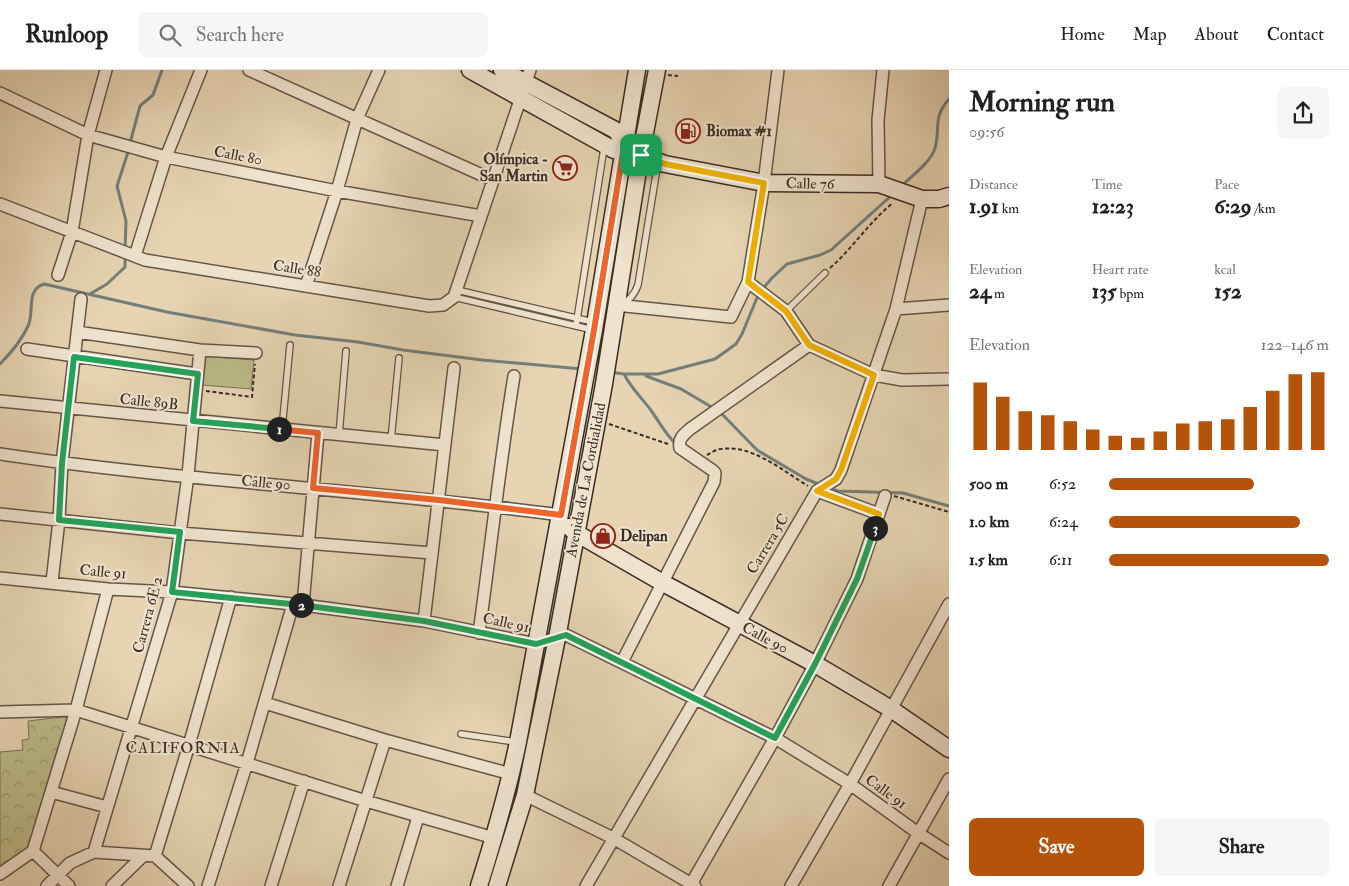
<!DOCTYPE html>
<html lang="en">
<head>
<meta charset="utf-8">
<style>
	:root { --surface:#fff; --page:#f6f6f6; --text:#222; --muted:#767676; --line:#e0e0e0; --accent:#b45309 }
	body { margin:0; font-family:"IM FELL Double Pica",serif; background:var(--page); color:var(--text); height:100vh; display:flex; flex-direction:column; font-size:19px; white-space:nowrap }
	* { box-sizing:border-box; margin:0 }
	p { font-size:16px; color:var(--muted) }
	.icon { flex:none; width:28px; height:28px; fill:none; stroke:currentColor; stroke-width:2; stroke-linecap:round; stroke-linejoin:round }
	.map { position:relative; flex:1; overflow:hidden }
	.side { display:flex; flex-direction:column; background:var(--surface); width:400px }
	.side>* { flex:none }
	.pin { position:absolute; display:grid; place-items:center; width:42px; height:42px; color:#fff; margin:-21px; border-radius:10px; box-shadow:0 2px 8px #0006 }
	.km { position:absolute; width:25px; height:25px; margin:-12px; border-radius:50%; background:#222; color:#fff; font-size:14px; line-height:25px; text-align:center }
	.round { display:grid; place-items:center; flex:none; width:52px; height:52px; border-radius:8px; background:var(--page) }
	.overview { display:flex; align-items:center; justify-content:space-between; height:85px; padding:0 20px }
	h1 { font-size:28px; font-weight:700; line-height:38px }
	.figures { display:grid; grid-template-columns:repeat(3,1fr); gap:8px; height:85px; padding:5px 20px }
	.figures div { display:grid; align-content:center }
	.figures b { font-size:21px; font-weight:700 }
	.figures small { font-size:14px; font-weight:400 }
	.figures p { font-size:14px }
	.chart { height:140px; padding:10px 20px }
	.chart p { display:flex; justify-content:space-between }
	.chart svg { width:100%; height:90px; margin-top:5px; stroke:var(--accent); stroke-width:6 }
	.action { display:flex; gap:10px; margin-top:auto; padding:10px 20px }
	.action a { flex:1; height:58px; border-radius:8px; background:var(--accent); color:#fff; font-size:20px; font-weight:700; line-height:58px; text-align:center }
	.action a+a { background:var(--page); color:var(--text) }
	ul { padding:0 20px; list-style:none; font-size:16px }
	li { display:grid; grid-template-columns:80px 60px 1fr; align-items:center; height:38px }
	li i { height:12px; border-radius:6px; background:var(--accent) }
	header { display:flex; align-items:center; gap:30px; box-sizing:border-box; height:70px; padding:0 25px; background:var(--surface); border-bottom:1px solid var(--line) }
	header strong { font-size:24px }
	nav { display:flex; gap:28px; margin-inline-start:auto; font-size:18px }
	.search { width:350px; height:45px; background:var(--page); display:flex; align-items:center; gap:12px; box-sizing:border-box; padding:0 18px; border-radius:8px; color:var(--muted); font-size:19px }
	main { display:flex; flex:1; min-height:0 }
	.map>svg:first-child { display:block }
</style>
</head>
<body>
<header>
<strong>Runloop</strong>
<div class="search"><svg class="icon" aria-label="search" viewBox="0 0 24 24"><circle cx="10" cy="10" r="6"/><path d="M15 15l6 6"/></svg>Search here</div>
<nav><a>Home</a><a>Map</a><a>About</a><a>Contact</a></nav>
</header>
<main>
<div class="map">
<svg width="949" height="816" viewBox="0 0 949 816">
	<defs>
		<pattern id="park-crowns" width="20" height="18" patternUnits="userSpaceOnUse" patternTransform="scale(1.25)"><rect width="20" height="18" fill="#bb8"/><path d="M2 6a3 3 0 1 1 6 0M12 15a3 3 0 1 1 6 0" fill="none" stroke="#99986f"/></pattern>
	</defs>
	<rect width="100%" height="100%" fill="#e6d4b2"/>
	<filter id="stains"><feTurbulence type="fractalNoise" baseFrequency=".004" numOctaves="4"/><feColorMatrix values="0 0 0 0 .2 0 0 0 0 .09 0 0 0 0 .02 0 0 0 .5 -.17"/></filter>
	<radialGradient id="worn" r=".72"><stop offset=".6" stop-color="#630" stop-opacity="0"/><stop offset="1" stop-color="#630" stop-opacity=".3"/></radialGradient>
	<path fill="#bb8" stroke="#7a7456" d="M205,286l49,4 -3,29 -49,-4z"/>
	<path fill="url(#park-crowns)" stroke="#7a7456" d="M71,646l-42,133 -29,19v-116l23,-2 -1,-10 7,-1 -1,-18z"/>
	<g fill="none" stroke-linecap="round" stroke-linejoin="round">
		<path stroke="#737f7b" stroke-width="3" d="M130,73l10,-37 13,-11 9,-25
			M901,116c10,-9 31,-25 34,-38 6,-22 -3,-29 14,-49
			M125,180l1,-29 -9,-35 12,-37
			M90,224l17,-10 18,-17v-11
			M0,294c10,-10 22,-25 28,-38 7,-14 -3,-36 16,-42l123,28 128,23 63,7 45,8 79,10 100,9
			M610,302l14,2h34l57,-15 21,-15 6,-10 17,-41 13,-15 15,-14 33,-9 11,-5 62,-56
			M624,304c7,14 17,23 26,35 9,12 15,25 26,35
			M646,306l35,13 34,20
			M720,342l37,38 49,29 15,6
			M829,418l9,3 65,2 46,13"/>
		<defs>
			<path id="lane" d="M457,220l136,32
				M454,227l139,33
				M621,234c9,-3 14,-11 17,-19l20,-123
				M786,241l39,-38
				M576,256l28,-178
				M282,359l8,-84
				M339,365l7,-84
				M391,370l8,-82
				M461,664l55,8"/>
			<path id="street" d="M249,0l244,110
				M0,23l88,42 78,22 171,34 144,25
				M879,114l-1,-64 5,-50
				M0,134l145,56 284,46 14,-1 11,-8 76,-227
				M135,186l31,-99 35,-87
				M58,205l14,-43 16,-97 18,-65
				M748,212l38,29 23,34 65,30 28,5 47,-1
				M306,216l31,-95 20,-72 22,-49
				M616,235l115,12 17,-35 16,-99 14,-113
				M896,239l53,-4
				M77,262l123,18 56,3
				M27,279l170,25
				M0,331l445,44
				M0,384c186,28 375,36 561,61
				M817,421l62,23
				M0,444l180,19 252,20
				M0,508l108,11 64,3 131,13 121,16 112,23 30,-9 209,103 75,46 68,49 31,20
				M52,512l7,-62 3,-57 19,-164
				M303,535l15,-172
				M424,551l30,-253
				M479,563c12,-86 21,-172 35,-257
				M622,592l92,-180 1,-9 -3,-3 -32,-22c-2,-9 3,-13 10,-19l119,-84
				M265,633l120,37 126,34
				M0,642l76,-2 290,91 128,37
				M51,722l56,15
				M525,725l88,43 82,48
				M33,781l36,35
				M94,782l78,-260 16,-117 12,-125
				M155,786l34,-111 42,-148
				M0,804l33,-23 43,-141 32,-121
				M47,816l23,-23 24,-11 61,4 33,30
				M112,816l31,-30
				M208,816l39,-123 46,-159
				M271,816l33,-105
				M339,816l46,-146
				M397,816l21,-69
				M586,816l231,-395 19,-12 5,-9 55,-161 26,-110
				M690,816l85,-148 40,-74 42,-85 28,-83
				M791,816l59,-102 99,-180
				M889,816l60,-107"/>
			<path id="secondary" d="M470,0l144,80 10,-4
				M502,0l115,61 7,15 21,11 20,7 99,19 115,1 43,15h17l10,-3
				M569,457l7,6 87,50 152,81 76,45 58,40
				M479,816c15,-48 29,-95 39,-144l76,-412 43,-260
				M497,816l28,-91 32,-157 47,-254 35,-220 18,-94"/>
		</defs>
		<use href="#lane" stroke="#655648" stroke-width="8"/>
		<use href="#street" stroke="#655648" stroke-width="14"/>
		<use href="#secondary" stroke="#3a2c24" stroke-width="19"/>
		<path stroke="#3a2c24" stroke-width="2" stroke-dasharray="4 2.5" stroke-linecap="butt" d="M668,5l10,1
			M830,198c23,-20 39,-46 63,-65
			M206,321l46,6 3,-33
			M609,354l59,20
			M707,385c4,-2 9,-6 14,-6 31,-5 62,22 87,37
			M894,426l55,16"/>
		<use href="#lane" stroke="#efe3cd" stroke-width="5.5"/>
		<use href="#street" stroke="#efe3cd" stroke-width="11"/>
		<use href="#secondary" stroke="#efe3cd" stroke-width="16"/>
	</g>
	<g fill="none" stroke-linecap="round" stroke-linejoin="round">
		<defs>
			<path id="split-1" d="M279,359l39,4 -5,55 126,12 122,15 33,-185 30,-184 17,9"/>
			<path id="split-2" d="M279,359l-86,-8 5,-47 -124,-17 -12,106 -3,57 121,12 -8,60 129,13"/>
			<path id="split-3" d="M301,535l123,16 112,23 30,-9 209,103 40,-74 42,-85 18,-51"/>
			<path id="split-4" d="M641,85l24,9 99,19 -16,99 38,29 23,34 65,30 -33,95 -5,9 -19,12 62,23 -4,14"/>
		</defs>
		<use href="#split-1" stroke="#fff" stroke-width="10"/>
		<use href="#split-2" stroke="#fff" stroke-width="10"/>
		<use href="#split-3" stroke="#fff" stroke-width="10"/>
		<use href="#split-4" stroke="#fff" stroke-width="10"/>
		<use href="#split-1" stroke="#f0652b" stroke-width="6"/>
		<use href="#split-2" stroke="#22a559" stroke-width="6"/>
		<use href="#split-3" stroke="#22a559" stroke-width="6"/>
		<use href="#split-4" stroke="#f5b400" stroke-width="6"/>
	</g>
	<defs>
		<symbol id="fuel-ring" viewBox="-11 -11 22 22"><circle r="9.5" fill="#efe3cd" stroke="#8f2418" stroke-width="1.5"/><path d="M-5.5-6h7V0h2V4h1.3V-2.5L3-4.5l.8-.8L6-3V5H2.5V1h-1V6h-7ZM-4.2-4.7v3.2H.2V-4.7Z" fill="#8f2418"/></symbol>
		<symbol id="supermarket-ring" viewBox="-11 -11 22 22"><circle r="9.5" fill="#efe3cd" stroke="#8f2418" stroke-width="1.5"/><path d="M-6-5.5h2.5l.6 2H6L4.5 2H-2.5L-4.4-4H-6ZM-1.5 3.2a1.3 1.3 0 1 0 .1 0ZM3 3.2a1.3 1.3 0 1 0 .1 0Z" fill="#8f2418"/></symbol>
		<symbol id="shop-ring" viewBox="-11 -11 22 22"><circle r="9.5" fill="#efe3cd" stroke="#8f2418" stroke-width="1.5"/><path d="M-5-2.5h2.3a2.7 3.5 0 0 1 5.4 0H5L5.5 6h-11ZM-1.5-2.5h3a1.5 2.3 0 0 0-3 0Z" fill="#8f2418"/></symbol>
	</defs>
	<g fill-rule="evenodd">
		<use href="#fuel-ring" x="674" y="47" width="28" height="28"/>
		<use href="#supermarket-ring" x="551" y="84" width="28" height="28"/>
		<use href="#shop-ring" x="589" y="452" width="28" height="28"/>
	</g>
	<g text-anchor="middle" dominant-baseline="central" stroke-width="4" stroke-linejoin="round" paint-order="stroke">
		<g font-size="15" font-weight="bold" fill="#3a2c24" stroke="#efe3cd" text-anchor="start">
			<text x="706" y="61">Biomax #1</text>
			<text x="548" y="89" text-anchor="end">Olímpica -<tspan x="548" dy="17">San Martin</tspan></text>
			<text x="620" y="466">Delipan</text>
		</g>
		<g font-size="15" fill="#3a2c24" stroke="#efe3cd">
			<text transform="translate(238 86) rotate(11)">Calle 80</text>
			<text transform="translate(810 114) rotate(1)">Calle 76</text>
			<text transform="translate(297 199) rotate(9)">Calle 88</text>
			<text transform="translate(149 332) rotate(6)">Calle 89B</text>
			<text transform="translate(586 410) rotate(-79)">Avenida de La Cordialidad</text>
			<text transform="translate(266 413) rotate(5)">Calle 90</text>
			<text transform="translate(768 474) rotate(-59)">Carrera 5C</text>
			<text transform="translate(103 502) rotate(5)">Calle 91</text>
			<text transform="translate(148 545) rotate(-75)">Carrera 6E 2</text>
			<text transform="translate(506 553) rotate(12)">Calle 91</text>
			<text transform="translate(765 568) rotate(28)">Calle 90</text>
			<text transform="translate(886 722) rotate(36)">Calle 91</text>
		</g>
		<g font-size="16" letter-spacing="1" fill="#3a2c24" stroke="#efe3cd">
			<text x="183" y="678">CALIFORNIA</text>
		</g>
	</g>
	<rect width="100%" height="100%" filter="url(#stains)"/>
	<rect width="100%" height="100%" fill="url(#worn)"/>
</svg>
<div class="pin" style="left:641px;top:85px;background:#1e9e55"><svg class="icon" aria-label="arrive" viewBox="0 0 24 24"><path d="M6 21V4h12l-3 4 3 4H6"/></svg></div>
<b class="km" style="left:279px;top:359px">1</b>
<b class="km" style="left:301px;top:535px">2</b>
<b class="km" style="left:875px;top:458px">3</b>
</div>
<section class="side">
<div class="overview"><div><h1>Morning run</h1><p>09:56</p></div><a class="round"><svg class="icon" aria-label="share" viewBox="0 0 24 24"><path d="M12 15V3M7 8l5-5 5 5M5 13v7h14v-7"/></svg></a></div>
<div class="figures">
<div><p>Distance</p><b>1.91<small> km</small></b></div>
<div><p>Time</p><b>12:23</b></div>
<div><p>Pace</p><b>6:29<small> /km</small></b></div>
</div>
<div class="figures">
<div><p>Elevation</p><b>24<small> m</small></b></div>
<div><p>Heart rate</p><b>135<small> bpm</small></b></div>
<div><p>kcal</p><b>152</b></div>
</div>
<div class="chart"><p><span>Elevation</span>122–146 m</p>
<svg viewBox="0 0 160 44" preserveAspectRatio="none"><path d="M5 44V11M15 44V18M25 44V25M35 44V27M45 44V30M55 44V34M65 44V37M75 44V38M85 44V35M95 44V31M105 44V30M115 44V29M125 44V23M135 44V15M145 44V7M155 44V6"/></svg>
</div>
<ul>
<li><b>500 m</b>6:52<i style="width:66%"></i></li>
<li><b>1.0 km</b>6:24<i style="width:87%"></i></li>
<li><b>1.5 km</b>6:11<i style="width:100%"></i></li>
</ul>
<div class="action"><a>Save</a><a>Share</a></div>
</section>
</main>
</body>
</html>
